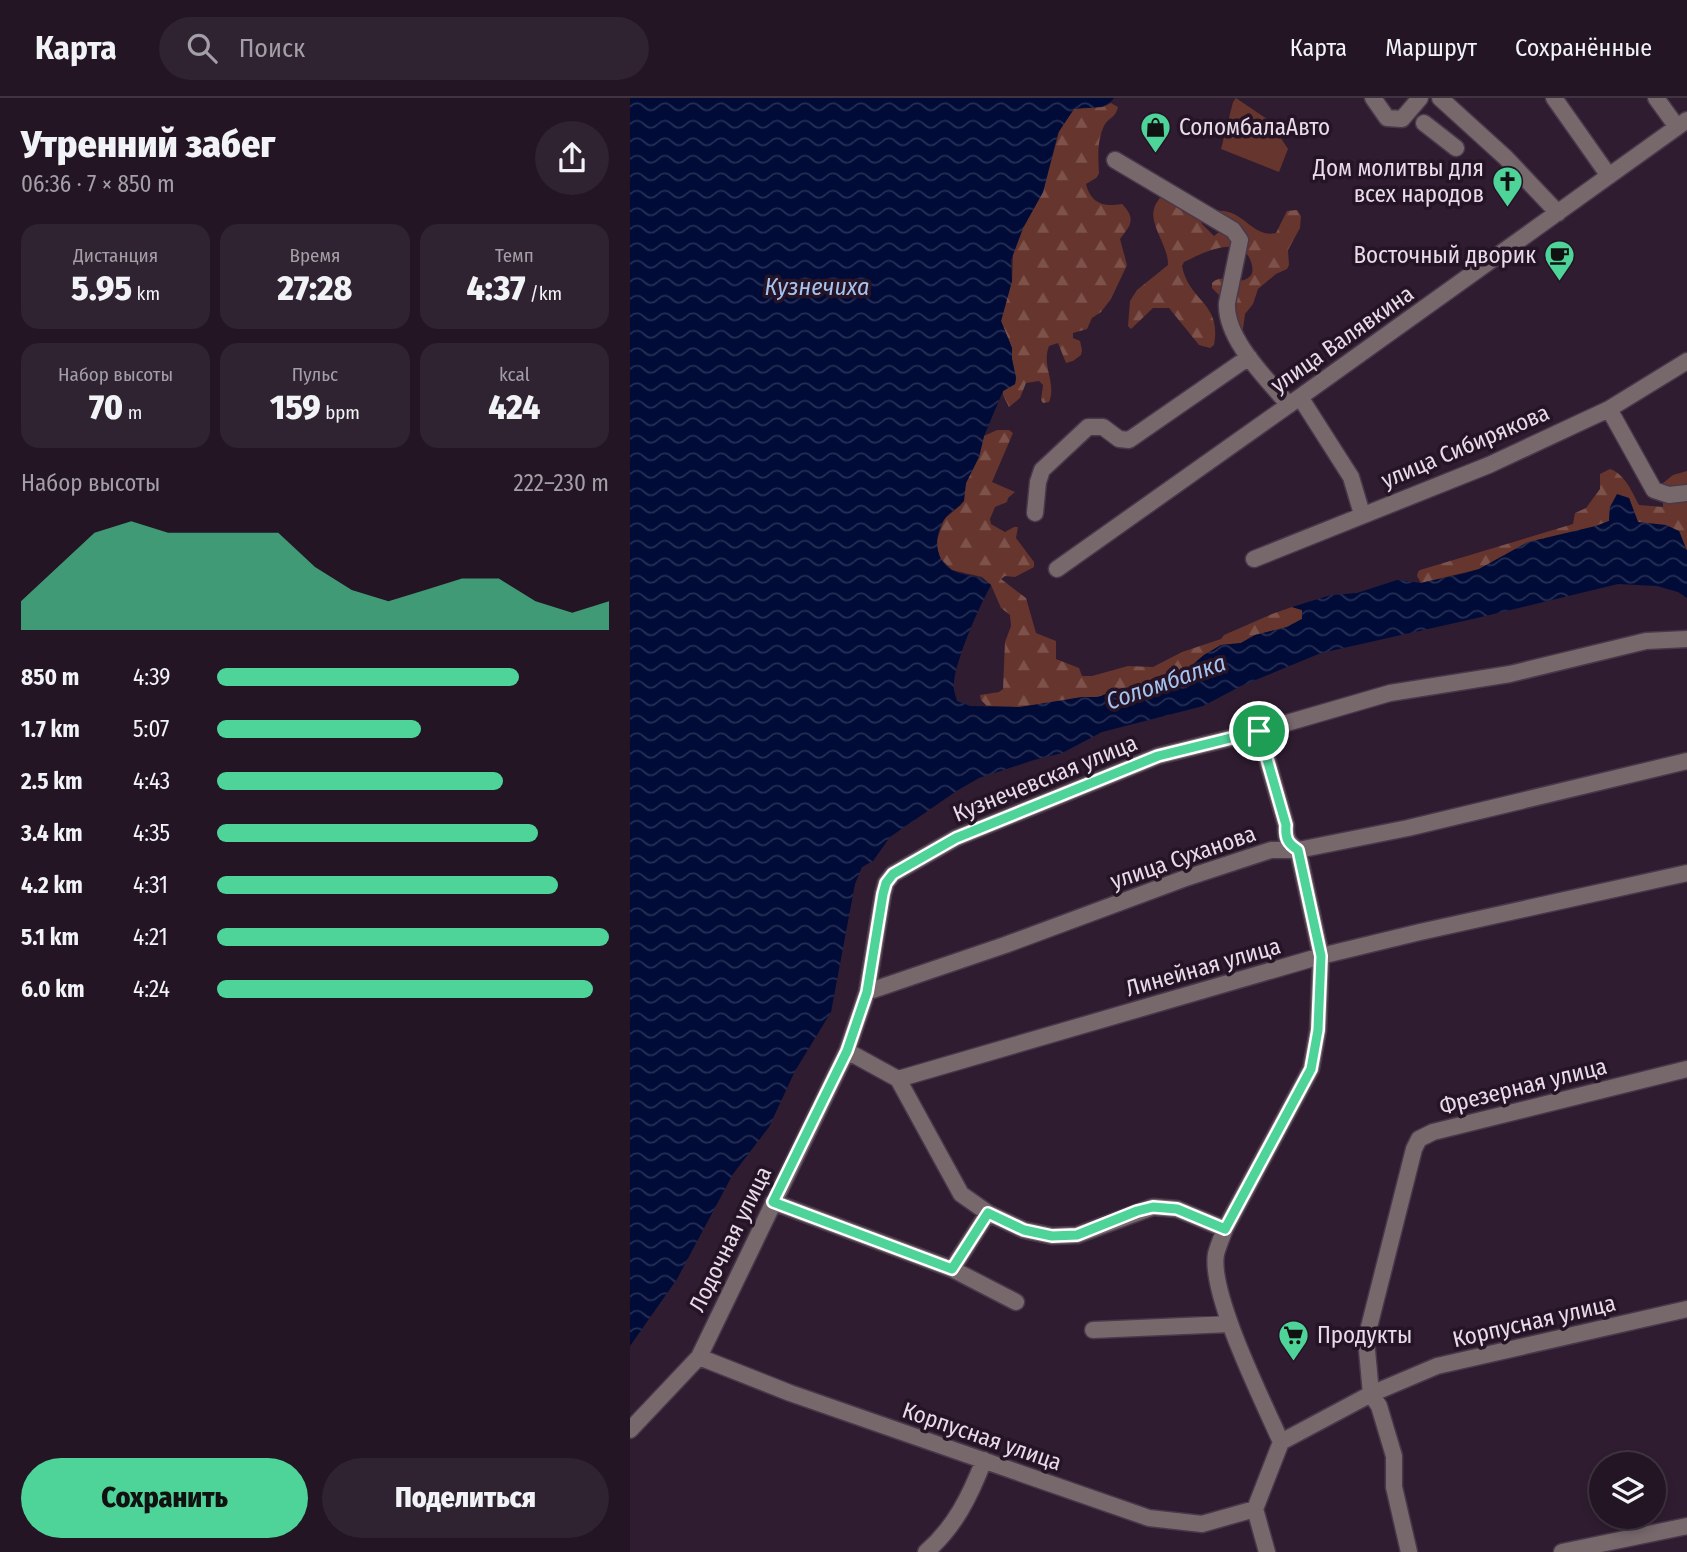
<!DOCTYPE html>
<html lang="ru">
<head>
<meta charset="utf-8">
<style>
	:root { --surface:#231524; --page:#2f2231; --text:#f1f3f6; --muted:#a39fa6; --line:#403441; --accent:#4ed399 }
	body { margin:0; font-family:"Fira Sans Condensed",sans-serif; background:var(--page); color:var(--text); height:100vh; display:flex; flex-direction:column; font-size:26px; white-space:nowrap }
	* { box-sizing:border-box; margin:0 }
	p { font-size:23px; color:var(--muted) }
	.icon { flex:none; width:38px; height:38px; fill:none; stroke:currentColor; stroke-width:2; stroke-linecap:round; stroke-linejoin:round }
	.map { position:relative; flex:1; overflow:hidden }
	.side { display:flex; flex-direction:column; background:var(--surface); width:630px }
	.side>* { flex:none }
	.fabs { position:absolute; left:959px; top:1354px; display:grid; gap:14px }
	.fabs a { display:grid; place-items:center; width:77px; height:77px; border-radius:50%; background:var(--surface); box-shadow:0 4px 10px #0003,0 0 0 2px var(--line); font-size:35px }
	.pin { position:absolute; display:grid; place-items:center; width:60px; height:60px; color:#fff; margin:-30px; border:4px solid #fff; border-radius:50%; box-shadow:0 2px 7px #0007 }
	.round { display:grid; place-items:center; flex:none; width:74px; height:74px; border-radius:37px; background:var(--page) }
	.overview { display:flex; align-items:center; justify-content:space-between; height:119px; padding:0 21px }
	h1 { font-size:38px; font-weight:800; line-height:52px }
	.figures { display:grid; grid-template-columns:repeat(3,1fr); gap:10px; height:119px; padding:7px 21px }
	.figures div { display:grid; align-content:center; border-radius:18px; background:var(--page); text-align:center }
	.figures b { font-size:35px; font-weight:800 }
	.figures small { font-size:19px; font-weight:400 }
	.figures p { font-size:19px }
	.chart { height:196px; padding:14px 21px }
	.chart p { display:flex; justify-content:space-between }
	.chart svg { width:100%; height:126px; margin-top:7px; fill:var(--accent); opacity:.7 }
	.button { display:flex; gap:14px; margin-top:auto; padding:14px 21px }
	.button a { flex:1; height:80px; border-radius:42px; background:var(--accent); color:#111; font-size:28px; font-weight:800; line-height:80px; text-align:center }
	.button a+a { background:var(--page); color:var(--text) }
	ul { padding:0 21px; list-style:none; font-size:23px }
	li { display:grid; grid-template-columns:112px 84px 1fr; align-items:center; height:52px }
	li i { height:18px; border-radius:9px; background:var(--accent) }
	header { display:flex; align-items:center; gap:42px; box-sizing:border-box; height:98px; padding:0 35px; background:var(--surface); border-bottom:2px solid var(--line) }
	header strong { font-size:33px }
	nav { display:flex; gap:38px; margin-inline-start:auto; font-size:24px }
	.search { width:490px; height:63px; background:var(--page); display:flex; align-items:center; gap:18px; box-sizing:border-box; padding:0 24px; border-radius:38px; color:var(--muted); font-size:26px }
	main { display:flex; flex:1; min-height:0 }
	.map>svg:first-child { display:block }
</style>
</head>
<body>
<header>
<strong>Карта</strong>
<div class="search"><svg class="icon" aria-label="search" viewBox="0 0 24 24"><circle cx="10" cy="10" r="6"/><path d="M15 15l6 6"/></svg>Поиск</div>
<nav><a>Карта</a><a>Маршрут</a><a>Сохранённые</a></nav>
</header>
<main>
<section class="side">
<div class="overview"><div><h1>Утренний забег</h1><p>06:36 · 7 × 850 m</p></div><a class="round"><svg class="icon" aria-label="share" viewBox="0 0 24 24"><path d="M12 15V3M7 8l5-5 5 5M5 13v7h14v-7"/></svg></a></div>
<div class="figures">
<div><p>Дистанция</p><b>5.95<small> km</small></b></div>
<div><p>Время</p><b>27:28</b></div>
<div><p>Темп</p><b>4:37<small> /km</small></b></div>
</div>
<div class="figures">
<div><p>Набор высоты</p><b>70<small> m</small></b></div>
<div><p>Пульс</p><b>159<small> bpm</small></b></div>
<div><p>kcal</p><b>424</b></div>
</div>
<div class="chart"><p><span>Набор высоты</span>222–230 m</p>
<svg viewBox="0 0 160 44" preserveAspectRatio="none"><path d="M0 44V34L10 22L20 10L30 6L40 10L50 10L60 10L70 10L80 22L90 30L100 34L110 30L120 26L130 26L140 34L150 38L160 34V44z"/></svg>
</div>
<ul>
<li><b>850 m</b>4:39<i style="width:77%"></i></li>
<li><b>1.7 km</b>5:07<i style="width:52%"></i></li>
<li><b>2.5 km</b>4:43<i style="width:73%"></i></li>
<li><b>3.4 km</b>4:35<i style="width:82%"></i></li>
<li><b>4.2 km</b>4:31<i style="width:87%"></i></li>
<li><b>5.1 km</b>4:21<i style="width:100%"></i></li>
<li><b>6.0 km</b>4:24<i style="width:96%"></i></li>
</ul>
<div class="button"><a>Сохранить</a><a>Поделиться</a></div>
</section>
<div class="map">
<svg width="1057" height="1454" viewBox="0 0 1057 1454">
	<defs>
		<pattern id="forest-firs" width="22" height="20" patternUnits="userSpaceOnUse" patternTransform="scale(1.75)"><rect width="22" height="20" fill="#66352d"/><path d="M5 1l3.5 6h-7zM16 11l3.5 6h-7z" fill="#7c524b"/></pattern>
		<pattern id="water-waves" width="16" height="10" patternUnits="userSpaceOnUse" patternTransform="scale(1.75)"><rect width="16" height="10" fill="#000b37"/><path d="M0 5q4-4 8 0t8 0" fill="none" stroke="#252e54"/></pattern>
	</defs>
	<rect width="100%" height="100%" fill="#2f1c30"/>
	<path fill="url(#forest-firs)" d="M481,5l7,4c-2,10 -8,10 -13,17 -8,15 -7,32 -6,49l-3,5 -10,6c5,20 18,23 36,20 15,15 8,22 -2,35l7,26 -16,34 -10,13 -9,6 -5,11 -14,4v5l7,3 2,9 -1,5 -8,6 -7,2 -8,-20 -9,3c-8,20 8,37 0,56l-6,1 -2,-3 2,-15 -4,-4 -13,2 -6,15 -11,9 -6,-12v-4l12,-7 1,-6 -4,-19v-11l-11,-27 11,-40 1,-26 10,-27 20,-36 17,-64 14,-19 29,-2z
		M533,95l36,23 3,8 12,12 5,-4 -3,-21c27,-3 37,28 60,22l11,-22 10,-1 4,6 -1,12 -12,22 1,15 -2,4 -11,5 -18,15 -5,15 -8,10 -3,22 -21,-39 -9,-9v-5c11,-11 25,3 36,-5 6,-4 5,-10 3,-16 -9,-29 -49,-9 -67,0l-2,4c7,36 40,36 32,79l-4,3 -11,-3 -30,-37h-16l-22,21 -3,-3 2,-25 7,-11 31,-25c1,-18 -19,-40 -14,-56 1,-5 6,-11 9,-16z
		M367,332h12l4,3 -21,49 23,10 -7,6 -1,4 -12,5 -5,12 1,5 14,8 9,-5h4l-2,11 18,24v5l-19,10 -10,-1 -4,3 25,19 10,35 20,8v18l23,9 3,8h10l36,-10 25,1 29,-15 39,-13 3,-4 48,-21 20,-7 10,3v9l-15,8 -32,8 -14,8 -20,2 -17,10 -19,16 -29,6 -15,8 -22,4 -16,7 -83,11 -33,-1 -6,-6 -1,-5 19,-3 4,-3 2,-47 6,-16 -1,-11 -9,-7 -10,-23 -9,-8 -30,-7 -12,-12 -4,-15 8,-24 17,-14 5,-22 13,-26 5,-21z
		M980,371c15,5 22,23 29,36l24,2v-9l-5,-11 15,-12 14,-4v80l-8,-20 -41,-9 -9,-24 -19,9 -1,14 -13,5 -68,17 -49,26 -58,14 -4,-7 1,-4 2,-2 153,-46 2,-11 11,-5 14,-19v-15z"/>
	<path fill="#66352d" d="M606,0l34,23 18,28 -9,23 -58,-23 12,-47z"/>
	<path fill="url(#water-waves)" d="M0,0h484c-9,13 -26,8 -40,11l-16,24 -15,59 -20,36 -12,32 1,21 -11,40 11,27v11l4,19 -1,6 -12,7 -19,45 -5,21 -13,26 -2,18c-5,6 -16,12 -20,19 -11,17 -10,43 12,52 13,5 24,3 35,13 -11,20 -40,83 -37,105 0,1 3,10 3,11l13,5 50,1 62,-10h16l21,-8 22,-4 15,-8 29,-6 19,-16 17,-10 20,-2 14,-8 32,-8 15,-8v-9l-10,-3 39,-12 26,-2 40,-13 24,3 45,-10 13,-4 49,-27 68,-16 13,-5 1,-14 7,-13 12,4 9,24 28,3 13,6 8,20v47l-9,-6 -21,-6 -39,-2 -141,34 -156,35 -80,33 -38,20 -101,26 -40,21 -28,7 -55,18 -21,12 -68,47 -17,24 -11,6 -7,17 -24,128 -36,59 -26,56 -36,47 -56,105 -47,67z"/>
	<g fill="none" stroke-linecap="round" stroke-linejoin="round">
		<defs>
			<path id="minor" d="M743,0l14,20 15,1 18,-21
				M810,0l66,60 52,55
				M924,0l55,78
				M1026,0l21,29
				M794,25l32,25
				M485,62l118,70 7,10 -13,63c-2,36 40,76 62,102
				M670,299l51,80 11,37
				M979,311l45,81 15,5 18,-2
				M405,415l3,-31 4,-12 46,-43h15l16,12 10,1 120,-83
				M624,461l235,-94 120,-56 78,-48
				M427,471l243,-172 387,-277
				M629,633l27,94c-1,13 2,18 12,25l23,106 -3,74 -7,39 -86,160c-3,8 -7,17 -9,25 -7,40 48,149 65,188l-26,67 12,43
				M237,894l138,-47 178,-66 88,-29h27l110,-22 279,-67
				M217,953l51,28 63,115 27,19 36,17 28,6 25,-1 76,-28 24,2 48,20
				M268,981l423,-123 99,-24 267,-59
				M143,1104l179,67 64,33
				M322,1171l36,-56
				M463,1232l137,-6
				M69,1259l91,36 359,125 53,6 53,-15
				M0,1332l69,-73 148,-306 20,-59 16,-98 3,-11 7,-9 63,-36 202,-82 101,-25 131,-38 120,-19 136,-33 41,-2
				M651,1344l90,-48 66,-28 250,-57
				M296,1454c29,-25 44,-56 58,-92
				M779,1454l-15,-65v-31l-15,-50 -8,-12 -5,-55 48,-190 5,-10 14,-7 254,-63
				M932,1454l125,-26"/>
		</defs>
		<use href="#minor" stroke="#49374a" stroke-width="19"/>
		<use href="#minor" stroke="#77686c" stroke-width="16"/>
	</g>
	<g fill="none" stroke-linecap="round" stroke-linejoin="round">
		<defs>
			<path id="route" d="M629,633l27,94c-1,13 1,18 12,25l23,106 -3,74 -7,39 -86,160 -48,-20 -24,-2 -16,4 -60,24 -25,1 -28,-6 -36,-17 -36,56 -179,-67 74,-151 20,-59 16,-98 3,-11 7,-9 63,-36 202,-82z"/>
		</defs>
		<use href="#route" stroke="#fff" stroke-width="14"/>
		<use href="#route" stroke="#4ed399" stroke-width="9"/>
	</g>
	<defs>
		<symbol id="shop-pin" viewBox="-11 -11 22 30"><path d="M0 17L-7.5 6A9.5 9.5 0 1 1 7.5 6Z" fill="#4ed399" stroke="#251326"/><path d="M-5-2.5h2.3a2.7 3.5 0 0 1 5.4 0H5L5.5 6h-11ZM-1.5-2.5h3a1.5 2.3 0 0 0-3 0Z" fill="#111"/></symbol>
		<symbol id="church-pin" viewBox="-11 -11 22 30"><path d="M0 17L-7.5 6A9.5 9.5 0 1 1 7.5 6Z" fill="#4ed399" stroke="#251326"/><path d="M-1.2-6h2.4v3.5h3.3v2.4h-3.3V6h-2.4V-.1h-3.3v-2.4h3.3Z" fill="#111"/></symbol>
		<symbol id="cafe-pin" viewBox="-11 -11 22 30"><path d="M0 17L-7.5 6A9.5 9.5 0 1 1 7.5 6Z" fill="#4ed399" stroke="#251326"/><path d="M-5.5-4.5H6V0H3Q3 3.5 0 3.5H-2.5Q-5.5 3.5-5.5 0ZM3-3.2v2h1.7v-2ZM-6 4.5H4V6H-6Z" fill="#111"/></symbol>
		<symbol id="supermarket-pin" viewBox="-11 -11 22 30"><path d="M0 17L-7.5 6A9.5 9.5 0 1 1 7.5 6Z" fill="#4ed399" stroke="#251326"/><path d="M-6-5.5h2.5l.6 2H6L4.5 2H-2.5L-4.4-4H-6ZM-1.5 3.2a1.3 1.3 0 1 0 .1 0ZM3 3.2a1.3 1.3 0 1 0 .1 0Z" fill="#111"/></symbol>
	</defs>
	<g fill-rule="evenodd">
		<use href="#shop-pin" x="508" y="12" width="35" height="47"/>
		<use href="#church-pin" x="860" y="66" width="35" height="47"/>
		<use href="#cafe-pin" x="912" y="140" width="35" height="47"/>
		<use href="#supermarket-pin" x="646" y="1220" width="35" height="47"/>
	</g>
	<g text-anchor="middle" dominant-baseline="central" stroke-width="7" stroke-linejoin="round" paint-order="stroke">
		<g font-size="23" fill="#e9dce9" stroke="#251326" text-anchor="start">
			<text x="549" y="29">СоломбалаАвто</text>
			<text x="854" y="70" text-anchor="end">Дом молитвы для<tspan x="854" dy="26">всех народов</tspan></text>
			<text x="906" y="157" text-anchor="end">Восточный дворик</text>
			<text x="687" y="1237">Продукты</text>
		</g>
		<g font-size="23" fill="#e9dce9" stroke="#251326">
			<text transform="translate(712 241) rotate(-35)">улица Валявкина</text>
			<text transform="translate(835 348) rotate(-23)">улица Сибирякова</text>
			<text transform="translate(415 680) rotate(-22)">Кузнечевская улица</text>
			<text transform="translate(553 759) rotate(-19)">улица Суханова</text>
			<text transform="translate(573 869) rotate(-16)">Линейная улица</text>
			<text transform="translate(893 988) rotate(-14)">Фрезерная улица</text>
			<text transform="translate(100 1141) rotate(-64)">Лодочная улица</text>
			<text transform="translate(904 1223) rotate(-13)">Корпусная улица</text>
			<text transform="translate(352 1338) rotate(19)">Корпусная улица</text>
		</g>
		<g font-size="24" font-style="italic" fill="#a6c3f0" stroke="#251326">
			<text x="187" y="189">Кузнечиха</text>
			<text transform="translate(536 584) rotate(-19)">Соломбалка</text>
		</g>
	</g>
</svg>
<div class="fabs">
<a><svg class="icon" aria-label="layers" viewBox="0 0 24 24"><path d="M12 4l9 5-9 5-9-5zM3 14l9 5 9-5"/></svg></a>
</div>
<div class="pin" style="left:629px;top:633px;background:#1e9e55"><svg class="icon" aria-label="arrive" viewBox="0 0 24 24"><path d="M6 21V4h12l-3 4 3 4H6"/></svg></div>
</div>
</main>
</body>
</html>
